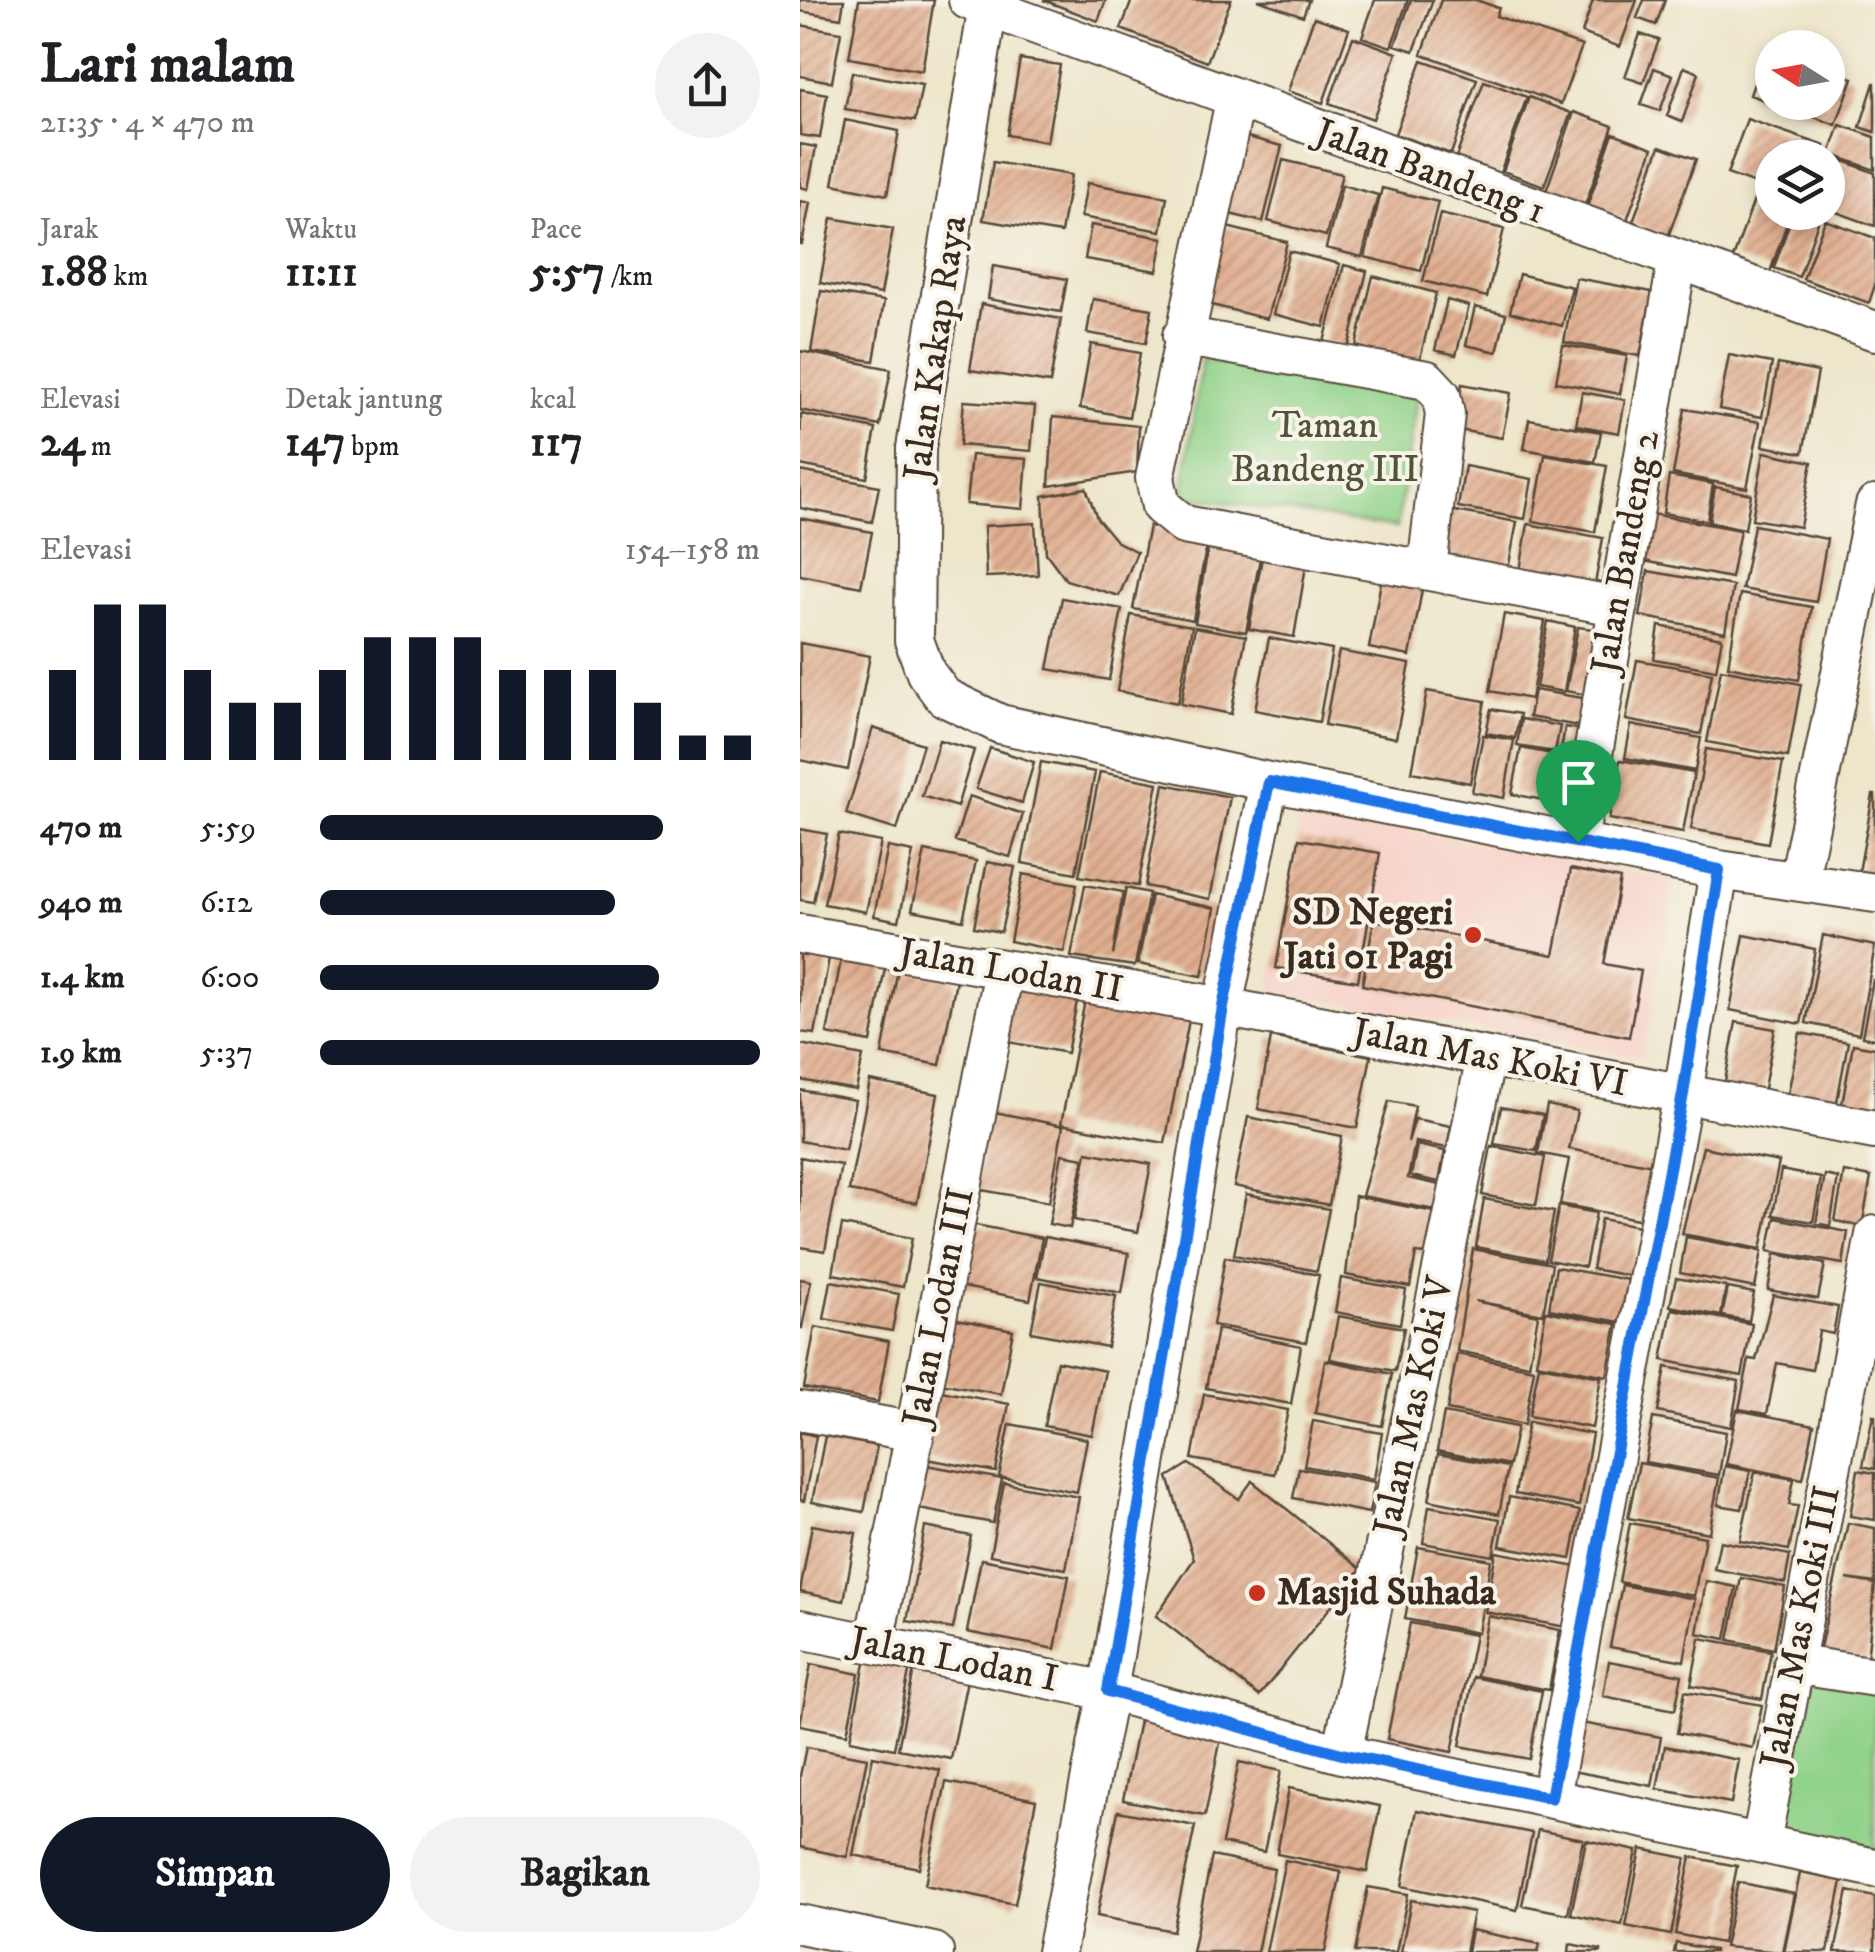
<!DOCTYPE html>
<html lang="id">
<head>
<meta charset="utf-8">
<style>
	:root { --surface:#fff; --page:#f2f2f2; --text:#202124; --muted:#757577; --accent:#111827 }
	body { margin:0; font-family:"IM FELL DW Pica",serif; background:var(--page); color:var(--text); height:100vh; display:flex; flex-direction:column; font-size:38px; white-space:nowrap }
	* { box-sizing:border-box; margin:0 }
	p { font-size:32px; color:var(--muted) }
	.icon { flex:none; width:55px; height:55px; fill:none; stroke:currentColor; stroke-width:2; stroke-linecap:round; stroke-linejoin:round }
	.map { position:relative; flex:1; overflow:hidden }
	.side { display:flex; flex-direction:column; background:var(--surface); width:800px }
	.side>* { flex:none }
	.needle { width:65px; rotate:281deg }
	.fabs { position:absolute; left:955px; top:30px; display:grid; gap:20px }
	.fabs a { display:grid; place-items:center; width:90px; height:90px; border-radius:50%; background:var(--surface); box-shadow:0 5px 15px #0003; font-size:50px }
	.pin { position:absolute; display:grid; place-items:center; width:85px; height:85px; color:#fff; margin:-102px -42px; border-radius:50% 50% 50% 0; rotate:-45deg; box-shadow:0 0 10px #0007 }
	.pin .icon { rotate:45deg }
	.round { display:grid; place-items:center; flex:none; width:105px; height:105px; border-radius:52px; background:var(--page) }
	.overview { display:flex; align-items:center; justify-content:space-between; height:170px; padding:0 40px }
	h1 { font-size:55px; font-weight:800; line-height:75px }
	.figures { display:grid; grid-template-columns:repeat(3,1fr); gap:15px; height:170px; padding:10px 40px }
	.figures div { display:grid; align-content:center }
	.figures b { font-size:42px; font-weight:800 }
	.figures small { font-size:28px; font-weight:400 }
	.figures p { font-size:28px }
	.chart { height:280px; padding:20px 40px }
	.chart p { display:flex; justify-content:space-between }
	.chart svg { width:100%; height:180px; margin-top:10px; stroke:var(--accent); stroke-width:6 }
	.button { display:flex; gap:20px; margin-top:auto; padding:20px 40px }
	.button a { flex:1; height:115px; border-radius:60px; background:var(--accent); color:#fff; font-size:40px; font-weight:800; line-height:115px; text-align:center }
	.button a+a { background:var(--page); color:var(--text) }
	ul { padding:0 40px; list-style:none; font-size:32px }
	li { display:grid; grid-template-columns:160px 120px 1fr; align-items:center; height:75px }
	li i { height:25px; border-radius:12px; background:var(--accent) }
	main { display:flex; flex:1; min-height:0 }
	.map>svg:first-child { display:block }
</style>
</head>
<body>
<main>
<section class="side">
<div class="overview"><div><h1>Lari malam</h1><p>21:35 · 4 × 470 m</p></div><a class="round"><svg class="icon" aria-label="share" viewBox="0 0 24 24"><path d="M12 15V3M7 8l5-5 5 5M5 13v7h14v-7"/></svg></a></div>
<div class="figures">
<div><p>Jarak</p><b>1.88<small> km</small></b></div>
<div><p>Waktu</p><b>11:11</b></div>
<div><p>Pace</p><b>5:57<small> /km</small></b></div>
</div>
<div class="figures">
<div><p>Elevasi</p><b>24<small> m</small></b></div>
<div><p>Detak jantung</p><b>147<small> bpm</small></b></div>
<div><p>kcal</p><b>117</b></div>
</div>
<div class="chart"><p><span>Elevasi</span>154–158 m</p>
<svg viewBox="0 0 160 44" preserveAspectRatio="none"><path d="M5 44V22M15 44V6M25 44V6M35 44V22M45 44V30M55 44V30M65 44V22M75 44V14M85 44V14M95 44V14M105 44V22M115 44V22M125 44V22M135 44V30M145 44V38M155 44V38"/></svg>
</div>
<ul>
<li><b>470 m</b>5:59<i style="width:78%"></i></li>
<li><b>940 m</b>6:12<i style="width:67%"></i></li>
<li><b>1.4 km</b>6:00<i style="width:77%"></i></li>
<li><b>1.9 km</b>5:37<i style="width:100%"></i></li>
</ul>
<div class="button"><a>Simpan</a><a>Bagikan</a></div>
</section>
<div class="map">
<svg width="1075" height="1952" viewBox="0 0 1075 1952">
	<defs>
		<pattern id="building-hatch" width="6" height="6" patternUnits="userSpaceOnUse" patternTransform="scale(2.5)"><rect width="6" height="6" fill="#e2b092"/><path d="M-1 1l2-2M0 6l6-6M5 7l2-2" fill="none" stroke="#b88f77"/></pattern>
	</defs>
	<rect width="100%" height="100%" fill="#f7f3e8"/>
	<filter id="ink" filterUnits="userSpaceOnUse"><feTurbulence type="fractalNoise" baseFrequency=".01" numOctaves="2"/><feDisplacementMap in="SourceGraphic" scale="20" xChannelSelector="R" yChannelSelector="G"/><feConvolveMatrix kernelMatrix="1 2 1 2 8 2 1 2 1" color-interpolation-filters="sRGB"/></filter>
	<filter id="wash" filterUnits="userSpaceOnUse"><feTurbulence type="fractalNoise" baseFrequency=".0048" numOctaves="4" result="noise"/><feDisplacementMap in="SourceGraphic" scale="40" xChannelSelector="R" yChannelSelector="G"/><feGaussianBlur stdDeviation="2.25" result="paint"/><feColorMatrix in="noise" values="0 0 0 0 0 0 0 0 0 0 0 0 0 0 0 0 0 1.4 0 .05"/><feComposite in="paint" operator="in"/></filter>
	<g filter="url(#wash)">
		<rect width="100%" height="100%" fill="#ede6ca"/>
		<path fill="#f7d1c8" d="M502,811l373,68 -32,179 -373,-67z"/>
		<path fill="#92d38b" stroke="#667e54" stroke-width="2.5" d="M402,360l216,32 -21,136 -215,-32z
			M1001,1675l74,12v171l-104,-22z"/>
		<g id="blocks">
			<path fill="url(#building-hatch)" d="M0,0h44l-3,18 -41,-7z
				M59,0h75l-12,71 -73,-13z
				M243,0h63l-8,21z
				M332,0h99l-24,62 -86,-33z
				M458,0h51l-6,16z
				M575,0h33l-17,47 -29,-10z
				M611,0h22l-19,51 -19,-6z
				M641,0h35l23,8 -3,8 86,30 -21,58 -139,-50z
				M793,0h44l-17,47 -38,-14z
				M844,0h21l-9,25 -19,-7z
				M514,17l35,12 -26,74 -35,-12z
				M0,25l41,7 -9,50 -32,-6z
				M840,34l19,6 -16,43 -18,-6z
				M553,37l44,16 -24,66 -44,-16z
				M967,47l5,2v54l-22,-8z
				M220,59l40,6 -13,77 -40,-7z
				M622,60l55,19 -26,75 -56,-20z
				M884,67l15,6 -17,49 -15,-6z
				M854,68l19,7 -13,36 -19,-6z
				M1028,69l25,9 -17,47 -62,-22 54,-1z
				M52,72l70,13 -7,36 -70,-12z
				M684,81l43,16 -28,79 -44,-16z
				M1074,83h1v49l-15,-5z
				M0,89l27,5 -7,44 -20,-3z
				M729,97l42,16 -27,73 -41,-15z
				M774,112l39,14 -29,82 -39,-14z
				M947,119l78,27 -5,12h-48v32l-45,-16z
				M45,120l54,11 -12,64 -54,-11z
				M1040,125l35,12v33l-45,-16z
				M432,133l50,13 -19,76 -50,-12z
				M813,133l40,15 -26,72 -40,-13z
				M0,144l16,3 -8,42 -8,-2z
				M860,146l36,13 -28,78 -36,-13z
				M1028,155l47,18v53l-47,-17z
				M483,160l59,14 -16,62 -58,-15z
				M193,162l78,13 -10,58 -78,-13z
				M287,183l80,14 -6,34 -80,-14z
				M542,185l36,10 -16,62 -36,-9z
				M582,188l56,14 -17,69 -56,-14z
				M957,192l15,6v14h19l-21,60 -37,-14z
				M0,201l10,2 -8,41h-2z
				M993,212l27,4 -21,61 -25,-9z
				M640,214l64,15 -17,68 -64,-16z
				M32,218l61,11 -12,65 -61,-11z
				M1025,220l50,18v47l-6,18 -66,-24z
				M291,225l72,13 -6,33 -72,-12z
				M423,226l64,16 -20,77 -63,-16z
				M489,251l51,13 -16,63 -51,-13z
				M544,265l23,6 -19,78 -24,-7z
				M193,266l74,13 -6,33 -73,-13z
				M719,274l53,13 -10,39 -52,-14z
				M573,276l63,17 -17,70 -63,-17z
				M776,278l76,14 -12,64 -76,-14z
				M21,291l63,10 -10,60 -63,-9z
				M293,299l59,10 -6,34 -59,-10z
				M647,300l22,6 -13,49 -21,-5z
				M181,304l80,15 -11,64 -80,-13z
				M675,307l31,7 -9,38 -31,-7z
				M291,344l49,9 -11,64 -49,-9z
				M763,345l64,11 -7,38 -64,-12z
				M0,351l91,18 -11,57 -80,-16z
				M929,355l43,8 -10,54 -43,-8z
				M978,364l40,8 -15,81 -40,-7z
				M662,384l49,9 -9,45 -48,-9z
				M782,392l43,8 -6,33 -43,-8z
				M164,401l71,5 -4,45 -71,-6z
				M885,409l75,13 -13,66 -74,-14z
				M1,414l75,15 -9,49 -67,-13z
				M253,417l86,9 -2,46 -88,14z
				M729,419l72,13 -6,30 -71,-13z
				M964,452l48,10 -12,65 -48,-8z
				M171,455l56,4 -4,50 -57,-5z
				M745,455l62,11 -12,66 -62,-11z
				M665,466l67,13 -7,40 -67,-12z
				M0,471l79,15 -7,36 -72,-14z
				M869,476l44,8 -6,37 -44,-8z
				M915,487l36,7 -6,35 -36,-7z
				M286,488l11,30 19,23 21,11 -18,44 -53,-16 -20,-27 -3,-57z
				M649,510l68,12 -11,58 -67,-12z
				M852,514l88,16 -9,48 -87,-17z
				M0,518l72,14 -11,55 -61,-12z
				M235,523l3,52 -52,2 -2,-51z
				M728,524l75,14 -10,58 -75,-14z
				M954,525l73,14 -11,63 -74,-13z
				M349,526l59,11 -15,83 -60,-11z
				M409,543l52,10 -15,79 -51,-9z
				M463,552l44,8 -13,77 -45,-8z
				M848,571l85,15 -8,46 -85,-16z
				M582,576l41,8 -13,72 -41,-8z
				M940,594l72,13 -13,73 -71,-14z
				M262,598l60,11 -13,71 -61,-11z
				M704,614l41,7 -14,78 -41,-8z
				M331,615l61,11 -14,77 -61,-12z
				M748,621l27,6 -11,65 -28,-5z
				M859,626l63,12 -6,32 -62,-11z
				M395,627l51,9 -15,78 -50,-10z
				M778,627l22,3 -12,65 -22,-4z
				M469,638l63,12 -13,72 -64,-12z
				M0,643l70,13 -22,114 -48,-10z
				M539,651l71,13 -14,74 -71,-13z
				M837,660l75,13 -11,61 -75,-14z
				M921,669l80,15 -13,73 -81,-15z
				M734,690l55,9 -5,28 -55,-10z
				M627,691l58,10 -15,82 -58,-11z
				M691,709l29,5 -5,24 -29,-5z
				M721,719l39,7 -5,26 -38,-6z
				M831,725l70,13 -6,33 -70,-13z
				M765,727l26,4 -9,53 -26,-5z
				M73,728l50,16 -26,86 -51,-16z
				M683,735l31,5 -10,58 -32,-6z
				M139,740l35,10 -17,57 -35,-11z
				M190,748l44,14 -12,41 -46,-14z
				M721,748l36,7 -8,46 -37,-7z
				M906,749l77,13 -15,81 -77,-14z
				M820,760l74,13 -11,59 -74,-13z
				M241,762l54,10 -19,101 -54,-10z
				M300,772l58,11 -20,103 -59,-10z
				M364,784l66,13 -20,102 -65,-13z
				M1073,795h2v80l-16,-3z
				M169,796l54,18 -13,43 -55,-16z
				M0,829l27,5 -14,68 -13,-2z
				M39,834l42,8 -15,70 -42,-8z
				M499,839l81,14 -22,128 -82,-13z
				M88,847l25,5 -14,69 -25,-5z
				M125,851l51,10 -13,59 -51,-10z
				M187,862l28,5 -14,65 -27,-5z
				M771,869l49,10 -16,85 37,7 -12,66 -267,-52 12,-65 180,35z
				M223,874l54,10 -13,68 -54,-11z
				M285,885l38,7 -10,63 13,-67 23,5 -14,73 -64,-9z
				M351,895l64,13 -13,68 -64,-12z
				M944,935l71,14 -14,75 -71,-14z
				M1023,935l52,11 -16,88 -53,-11z
				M0,948l30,5 -15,81 -15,-2z
				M41,960l44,8 -14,74 -44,-8z
				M98,969l58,11 -16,85 -58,-11z
				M210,978l69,13 -12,62 -69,-13z
				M1073,980l2,1v58l-13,-2z
				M286,995l104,20 -25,128 -104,-19z
				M936,1022l39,7 -13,70 -39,-7z
				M1000,1033l48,9 -14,76 -49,-9z
				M471,1037l100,19 -14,72 -99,-19z
				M0,1044l63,12 -7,34 -56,-10z
				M1053,1044l22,4v74l-35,-7z
				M70,1081l68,13 -21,109 -68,-12z
				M0,1090l55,10 -10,50 -45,-9z
				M589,1101l26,5 -7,36 7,-23 36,7 -4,22 -32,-6 -7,36 32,7 -5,25 -73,-14z
				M747,1105l30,6 -8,38 84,16 -10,55 -83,-16 9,-45 -31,-6z
				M701,1107l42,8 -7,36 -42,-7z
				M190,1111l73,15 -14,76 -73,-13z
				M448,1117l94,19 -13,69 -95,-19z
				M617,1145l28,6 -6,31 -28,-6z
				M691,1146l54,11 -9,48 -54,-10z
				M903,1147l76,15 -18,87 -79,-15z
				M287,1152l64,12 -13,68 -64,-12z
				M262,1154l22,4 -14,70 -21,-4z
				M0,1157l41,8 -16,86 -25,-4z
				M981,1170l40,8 -8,44 -40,-7z
				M1044,1172l27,5 -9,49 -27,-5z
				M1025,1175l13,3 -8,48 -14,-3z
				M446,1194l83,15 -12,62 -83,-16z
				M555,1196l79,16 -9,42 -9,-1 -6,34 -64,-12z
				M684,1199l70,13 -9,48 -69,-13z
				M759,1206l37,7 -11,54 -37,-7z
				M975,1218l73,14 -5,32 -75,-13z
				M801,1219l38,7 -9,50 -38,-7z
				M161,1222l81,16 -12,62 -82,-16z
				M42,1225l70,13 -9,49 -70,-13z
				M245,1237l84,16 -7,40 -85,-16z
				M886,1237l76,14 -7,37 -75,-15z
				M673,1249l79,15 -9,50 -68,-13 63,14 -9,50 -72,-14z
				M975,1254l50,10 -7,35 -50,-9z
				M425,1257l94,18 -13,67 -93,-17z
				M756,1267l72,13 -8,42 -71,-13z
				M541,1278l65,12 -6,34 -65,-12z
				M876,1278l50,9 -5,29 -51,-10z
				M0,1279l11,2 -9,47h-2z
				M31,1281l68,13 -7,37 -68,-12z
				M241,1282l75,14 -9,51 -76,-15z
				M928,1288l26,5 -5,28 -27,-5z
				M973,1295l65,12 -5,27 -14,-3 -7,39 -35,-7 -10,51 -28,-5 10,-50 7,1z
				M872,1309l80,15 -10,52 -80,-16z
				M746,1311l71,13 -10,52 -71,-13z
				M538,1316l66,12 -9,43 -65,-12z
				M147,1317l66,13 -12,64 -66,-12z
				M15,1327l74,14 -11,61 -74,-14z
				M417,1329l84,17 -10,58 -85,-16z
				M657,1354l77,15 -10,56 -77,-15z
				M525,1360l67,14 -10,52 -67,-13z
				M257,1361l48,10 -13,64 -48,-9z
				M739,1365l62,12 -9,51 -63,-12z
				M866,1367l73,14 -8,46 -73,-15z
				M135,1390l74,14 -13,68 -74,-14z
				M404,1394l84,16 -13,64 -83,-15z
				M937,1410l77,15 -11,54 -77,-15z
				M644,1413l73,14 -8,38 -72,-14z
				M1073,1415l2,1v53l-12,-3z
				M853,1418l73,14 -7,43 -74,-13z
				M513,1421l69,12 -8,46 -70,-13z
				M728,1422l64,12 -13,72 -64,-12z
				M210,1424l77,15 -10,53 -78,-15z
				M0,1432l16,4 -12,65 -4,-1z
				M25,1436l52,10 -13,66 -52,-10z
				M638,1454l70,13 -9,47 -70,-14z
				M839,1463l80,15 -10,55 -81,-15z
				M121,1464l81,15 -9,44 -79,-15z
				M389,1464l50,35 13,-18 109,88 -102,127 -103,-80 38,-57 -26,-82z
				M925,1466l25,5 -8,38 -24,-4z
				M499,1468l76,14 -6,31 -76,-15z
				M1058,1470l17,3v47l-25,-4z
				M955,1472l39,7 -5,26 9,1 -9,44 -49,-9z
				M204,1483l75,14 -13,72 -76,-14z
				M709,1497l71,14 -9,48 -71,-13z
				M629,1506l71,13 -7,37 -70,-13z
				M830,1523l75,14 -11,59 -75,-14z
				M1048,1523l27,5v55l-28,-4 28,5 -8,77 -48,-9z
				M12,1525l44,8 -12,68 -44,-9z
				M125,1527l46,9 -18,93 -46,-8z
				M920,1541l70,14 -5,28 -71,-14z
				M618,1547l73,13 -13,73 -73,-14z
				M696,1552l81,15 -11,60 -81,-15z
				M181,1559l88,17 -14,73 -88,-17z
				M941,1578l44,9 -11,62 -45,-9z
				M906,1581l30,6 -10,52 -29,-6z
				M822,1585l73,14 -11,62 -74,-14z
				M688,1616l72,14 -11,60 -72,-14z
				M610,1623l65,12 -23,117 -65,-13z
				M900,1638l71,13 -9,48 -71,-14z
				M66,1658l44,9 -16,82 -44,-9z
				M809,1661l73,14 -7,35 -72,-14z
				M11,1664l48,10 -12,60 -47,-9z
				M114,1670l53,10 -16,79 -53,-10z
				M673,1677l69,14 -13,68 -69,-13z
				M885,1691l77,14 -9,43 -76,-15z
				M340,1716l82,17 -17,83 -82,-16z
				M781,1723l80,14 -9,49 -80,-15z
				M865,1746l74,14 -8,43 -74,-14z
				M6,1747l61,11 -20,99 -47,-10v-71z
				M73,1756l67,14 -21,98 -66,-13z
				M439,1762l42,9 -17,81 -42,-9z
				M146,1782l90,18 -21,104 -90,-19z
				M489,1788l91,18 -13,66 -90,-18z
				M617,1810l115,23 -15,77 -115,-24z
				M318,1811l77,15 -22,105 -76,-15z
				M738,1830l45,9 -15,75 -46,-9z
				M786,1840l51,11 -15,74 -51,-11z
				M841,1849l45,9 -15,77 -45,-9z
				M412,1856l62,13 -17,83h-65z
				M891,1857l46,9 -15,77 -47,-9z
				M485,1860l56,12 -16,80h-59z
				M1000,1873l42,8 -14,71h-44z
				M938,1882l56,12 -12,58 -58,-5z
				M568,1887l40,7 -12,58h-41z
				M1048,1891l27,6v55h-40z
				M611,1900l62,12 -8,40h-64z
				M671,1930l69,14 -2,8h-71z
				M876,1943l38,7v2h-40z
				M770,1944l31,6v2h-32z"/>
		</g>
	</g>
	<g filter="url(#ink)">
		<use href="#blocks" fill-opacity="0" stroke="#564638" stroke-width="2.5"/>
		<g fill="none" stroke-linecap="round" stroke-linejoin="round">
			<defs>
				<path id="street" d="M168,0l907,331
					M189,0l-73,448 -2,192 12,33 18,24 56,27 269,58 450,88 156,23
					M435,101l-80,377 6,28 23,19 432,81
					M382,336l245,44 14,15 4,19 -18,155
					M778,842l99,-580
					M999,880l76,-375
					M0,934l423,73 652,123
					M0,1411l115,21
					M0,1629l308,62 234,63 533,114
					M74,1644l130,-674
					M993,1664l82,13
					M542,1754l144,-697
					M751,1797l132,-703 36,-224
					M961,1843l114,-608
					M0,1924l134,28
					M256,1952l52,-261 115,-684 46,-225"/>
			</defs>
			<use href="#street" stroke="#564638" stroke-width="42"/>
			<use href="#street" stroke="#fff" stroke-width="38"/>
		</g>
	</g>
	<g fill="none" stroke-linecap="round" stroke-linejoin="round" filter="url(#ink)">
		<defs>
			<path id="route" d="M469,782l450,88 -36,224 -132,704 -209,-44 -234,-63 115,-684z"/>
		</defs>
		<use href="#route" stroke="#fff" stroke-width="20"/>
		<use href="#route" stroke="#1a73e8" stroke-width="12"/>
	</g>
	<g fill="#c8321e" stroke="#f7f3e8" stroke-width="4">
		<circle cx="673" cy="935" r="10"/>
		<circle cx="457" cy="1593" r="10"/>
	</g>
	<g text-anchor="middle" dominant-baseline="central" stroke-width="8" stroke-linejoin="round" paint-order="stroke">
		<g font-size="38" fill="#3b2a1e" stroke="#f7f3e8">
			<text transform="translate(630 172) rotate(20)">Jalan Bandeng 1</text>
			<text transform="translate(136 348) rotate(-82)">Jalan Kakap Raya</text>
			<text transform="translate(826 552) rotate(-80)">Jalan Bandeng 2</text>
			<text transform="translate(211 971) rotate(10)">Jalan Lodan II</text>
			<text transform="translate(690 1058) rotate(11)">Jalan Mas Koki VI</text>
			<text transform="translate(139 1307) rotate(-79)">Jalan Lodan III</text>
			<text transform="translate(614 1406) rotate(-78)">Jalan Mas Koki V</text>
			<text transform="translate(1001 1627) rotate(-79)">Jalan Mas Koki III</text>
			<text transform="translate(154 1660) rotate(11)">Jalan Lodan I</text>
		</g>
		<g font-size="38" fill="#515439" stroke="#f7f3e8">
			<text x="525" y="426">Taman<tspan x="525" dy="44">Bandeng III</tspan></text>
		</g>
		<g font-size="38" font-weight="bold" fill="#3b2a1e" stroke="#f7f3e8" text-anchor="end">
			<text x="653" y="913">SD Negeri<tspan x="653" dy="44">Jati 01 Pagi</tspan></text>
			<text x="477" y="1593" text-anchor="start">Masjid Suhada</text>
		</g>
	</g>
</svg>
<div class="fabs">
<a><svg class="needle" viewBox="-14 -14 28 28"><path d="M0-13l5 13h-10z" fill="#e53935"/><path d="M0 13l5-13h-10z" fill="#757577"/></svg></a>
<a><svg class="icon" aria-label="layers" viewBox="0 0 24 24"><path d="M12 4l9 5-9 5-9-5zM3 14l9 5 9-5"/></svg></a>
</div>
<div class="pin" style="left:778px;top:842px;background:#1e9e55"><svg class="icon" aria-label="arrive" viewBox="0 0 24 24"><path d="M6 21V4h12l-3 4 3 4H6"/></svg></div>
</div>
</main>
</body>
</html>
